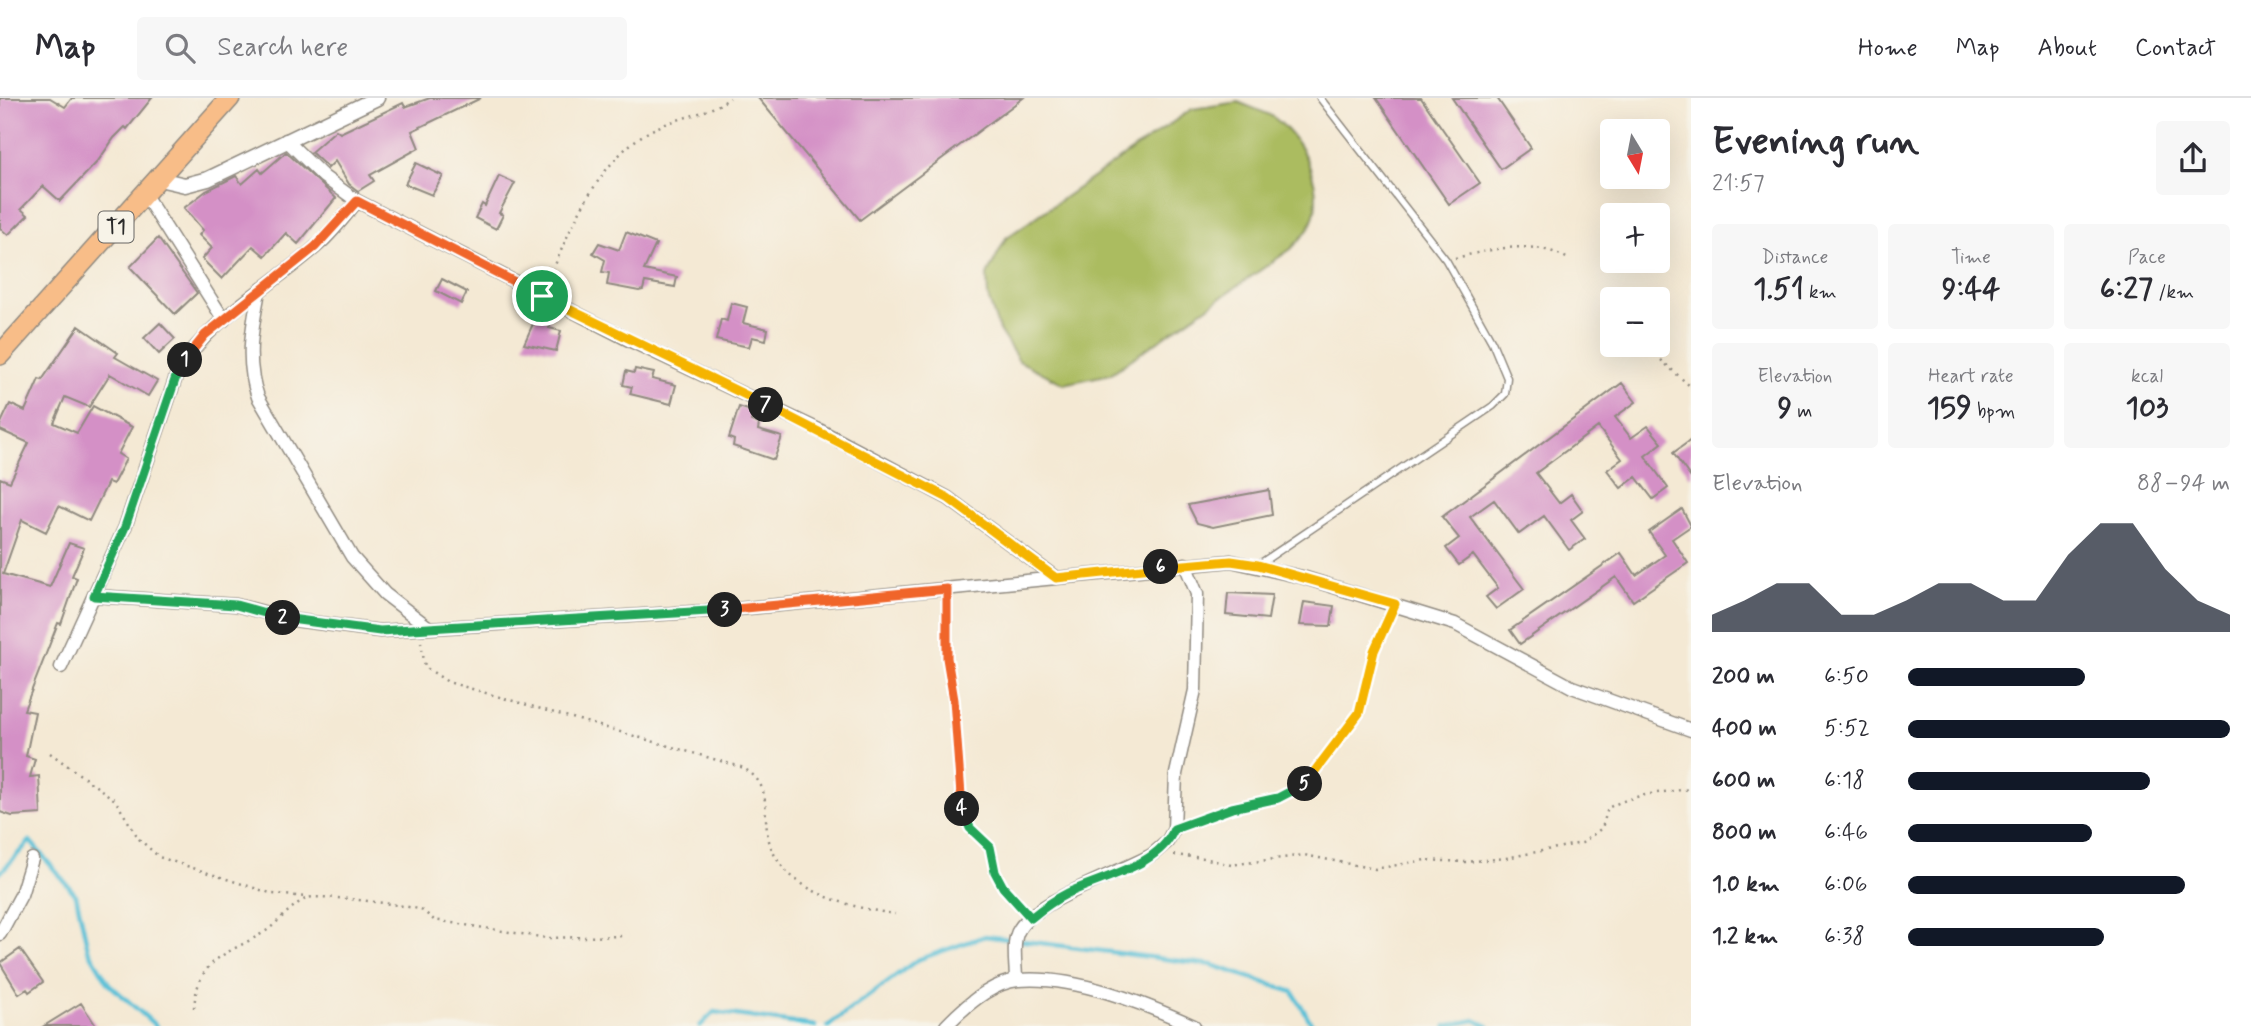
<!DOCTYPE html>
<html lang="en">
<head>
<meta charset="utf-8">
<style>
	:root { --surface:#fff; --page:#f7f7f7; --text:#2b2b33; --muted:#7c7c81; --line:#e1e1e2; --accent:#111827 }
	body { margin:0; font-family:Mynerve,sans-serif; background:var(--page); color:var(--text); height:100vh; display:flex; flex-direction:column; font-size:26px; white-space:nowrap }
	* { box-sizing:border-box; margin:0 }
	p { font-size:23px; color:var(--muted) }
	.icon { flex:none; width:38px; height:38px; fill:none; stroke:currentColor; stroke-width:2; stroke-linecap:round; stroke-linejoin:round }
	.map { position:relative; flex:1; overflow:hidden }
	.sheet { display:flex; flex-direction:column; background:var(--surface); width:560px }
	.sheet>* { flex:none }
	.needle { width:46px; rotate:170deg }
	.fabs { position:absolute; left:1600px; top:21px; display:grid; gap:14px }
	.fabs a { display:grid; place-items:center; width:70px; height:70px; border-radius:7px; background:var(--surface); box-shadow:0 7px 28px #0002; font-size:35px }
	.pin { position:absolute; display:grid; place-items:center; width:60px; height:60px; color:#fff; margin:-30px; border:4px solid #fff; border-radius:50%; box-shadow:0 2px 7px #0007 }
	.km { position:absolute; width:35px; height:35px; margin:-18px; border-radius:50%; background:#222; color:#fff; font-size:19px; line-height:35px; text-align:center }
	.round { display:grid; place-items:center; flex:none; width:74px; height:74px; border-radius:7px; background:var(--page) }
	.summary { display:flex; align-items:center; justify-content:space-between; height:119px; padding:0 21px }
	h1 { font-size:38px; font-weight:700; line-height:52px }
	.stats { display:grid; grid-template-columns:repeat(3,1fr); gap:10px; height:119px; padding:7px 21px }
	.stats div { display:grid; align-content:center; border-radius:7px; background:var(--page); text-align:center }
	.stats b { font-size:30px; font-weight:700 }
	.stats small { font-size:19px; font-weight:400 }
	.stats p { font-size:19px }
	.chart { height:196px; padding:14px 21px }
	.chart p { display:flex; justify-content:space-between }
	.chart svg { width:100%; height:126px; margin-top:7px; fill:var(--accent); opacity:.7 }
	ul { padding:0 21px; list-style:none; font-size:23px }
	li { display:grid; grid-template-columns:112px 84px 1fr; align-items:center; height:52px }
	li i { height:18px; border-radius:9px; background:var(--accent) }
	header { display:flex; align-items:center; gap:42px; box-sizing:border-box; height:98px; padding:0 35px; background:var(--surface); border-bottom:2px solid var(--line) }
	header strong { font-size:33px }
	nav { display:flex; gap:38px; margin-inline-start:auto; font-size:24px }
	.search { width:490px; height:63px; background:var(--page); display:flex; align-items:center; gap:18px; box-sizing:border-box; padding:0 24px; border-radius:7px; color:var(--muted); font-size:26px }
	main { display:flex; flex:1; min-height:0 }
	.map>svg:first-child { display:block }
</style>
</head>
<body>
<header>
<strong>Map</strong>
<div class="search"><svg class="icon" aria-label="search" viewBox="0 0 24 24"><circle cx="10" cy="10" r="6"/><path d="M15 15l6 6"/></svg>Search here</div>
<nav><a>Home</a><a>Map</a><a>About</a><a>Contact</a></nav>
</header>
<main>
<div class="map">
<svg width="1691" height="928" viewBox="0 0 1691 928">
	<rect width="100%" height="100%" fill="#f7f3e8"/>
	<filter id="ink" filterUnits="userSpaceOnUse"><feTurbulence type="fractalNoise" baseFrequency=".0143" numOctaves="2"/><feDisplacementMap in="SourceGraphic" scale="14" xChannelSelector="R" yChannelSelector="G"/><feConvolveMatrix kernelMatrix="1 2 1 2 8 2 1 2 1" color-interpolation-filters="sRGB"/></filter>
	<filter id="wash" filterUnits="userSpaceOnUse"><feTurbulence type="fractalNoise" baseFrequency=".00686" numOctaves="4" result="noise"/><feDisplacementMap in="SourceGraphic" scale="28" xChannelSelector="R" yChannelSelector="G"/><feGaussianBlur stdDeviation="1.57" result="paint"/><feColorMatrix in="noise" values="0 0 0 0 0 0 0 0 0 0 0 0 0 0 0 0 0 1.4 0 .05"/><feComposite in="paint" operator="in"/></filter>
	<g filter="url(#wash)">
		<rect width="100%" height="100%" fill="#f4e9d4"/>
		<path fill="#abbc60" stroke="#6b7446" stroke-width="2" d="M1238,4c11,5 25,9 35,15 31,22 55,75 36,111 -4,7 -12,14 -18,21l-181,125 -46,10 -45,-23 -20,-31 -11,-33 -1,-22 19,-37 186,-129z"/>
		<g fill="none" stroke-linecap="round" stroke-linejoin="round">
			<path stroke="#59c0d7" stroke-width="4.5" d="M0,775l30,-32 46,54 12,54 21,35 47,42
				M700,928l14,-14 101,14
				M828,928l89,-66 68,-24 227,29 81,27 20,34
				M1446,928l29,-6 13,6"/>
		</g>
		<g id="blocks">
			<path fill="#d490c6" d="M0,0h50l15,9 7,-9h80l-25,31 -2,-2 -11,11 -16,23 -38,40 -17,-15 -22,23 7,6 -20,20 -8,-7z
				M430,0h51l-69,33 7,17 -49,27 4,6 -16,10 -9,-7 -14,-23 -7,7 -17,-16 25,-22 4,3 63,-30 2,4z
				M758,0h265l-163,122z
				M1376,0h45l59,85 -31,21z
				M1452,0h45l34,50 -30,21z
				M286,54l50,46 -38,46 -12,-11 -21,23 -12,-10 -31,33 -20,-20 10,-11 -13,-13 4,-5 -19,-22 22,-17 30,-15 6,8 17,-15 3,4z
				M416,65l27,13 -11,19 -27,-11z
				M499,78l16,7 -16,30 4,2 -7,14 -21,-11 7,-14 3,2z
				M626,134l30,12 -12,26 33,7 -2,10 -30,-5 -2,8 -4,1 -32,-6 2,-12 -7,-1 3,-12 -12,-7 6,-10 20,7z
				M158,140l39,55 -22,21 -45,-47z
				M442,181l25,13 -6,12 -25,-13z
				M731,205l16,4 -4,16 25,6 -2,11 -14,-3 -3,10 -33,-7 5,-21 6,2z
				M536,219l15,4 -2,7 12,3 -5,20 -32,-7z
				M160,225l15,16 -16,15 -15,-16z
				M79,228l39,27 -3,4 42,24 -9,15 -38,-22 -21,33 -24,-10 -11,26 23,10 16,-27 39,21 -14,27 8,5 -13,25 -5,-2 -19,39 -30,-15 -13,26 -24,-12 -19,54 47,13 19,-44 15,5 -12,28 5,2 -16,46 -3,-1 -34,87 11,2 -9,44 9,3 -5,18 9,-1 2,38 -29,2 -12,-4v-334l10,4 19,-39 -29,-13v-5l10,-21 15,7 14,-32 3,1z
				M635,271l19,4 -2,6 24,6 -5,19 -41,-10 2,-7 -9,-2 3,-14 8,2z
				M1622,285l14,19 -21,15 16,21 17,-12 14,17 -17,13 23,32 -15,11 -17,-22 -15,11 -14,-18 15,-11 -24,-32 -62,46 23,30 12,-9 12,17 -12,9 14,19 -16,11 -25,-34 -25,18 -25,-34 -24,17 54,72 -28,20 -10,-12 12,-9 -25,-33 -14,10 -13,-17 13,-10 -17,-21z
				M739,309l15,5 -3,9 8,3 -1,6 24,7 -8,23 -41,-14 1,-6 -5,-2z
				M1691,342v38l-18,-25z
				M1269,392l3,25 -59,12 -16,-4 -9,-18z
				M1682,411l9,17 -19,13 16,24 -55,38 -17,-24 -96,67 -10,-14 111,-77 15,22 29,-20 -16,-23z
				M1228,495l44,2 -4,24 -42,-4z
				M1304,504l30,4 -3,20 -31,-1z
				M20,851l23,33 -14,10 -2,-3 -8,5 -19,-31z
				M81,905l15,23h-52z"/>
		</g>
	</g>
	<g filter="url(#ink)">
		<use href="#blocks" fill-opacity="0" stroke="#908a80" stroke-width="2"/>
		<g fill="none" stroke-linecap="round" stroke-linejoin="round">
			<defs>
				<path id="service" d="M1258,467l235,-159 12,-12 2,-16 -15,-36 -46,-82 -126,-162"/>
				<path id="minor" d="M286,42l38,37 33,24 276,141 186,88 129,68 108,80
					M145,97l79,125
					M259,193c-7,38 -14,69 -1,106l94,160 33,37 43,33
					M94,498l142,9 58,15 86,11 347,-21 504,-49 71,16 153,47 117,63 119,43
					M61,569l64,-140 53,-156c33,-54 93,-84 140,-126 15,-13 27,-29 39,-44
					M0,836l21,-39 11,-36
					M1016,882c0,-13 -3,-30 0,-43 7,-34 108,-65 137,-83l14,-12 7,-13 2,-55 19,-84 2,-96 -12,-30
					M946,928c18,-19 44,-43 72,-46 56,-5 125,23 176,46"/>
				<path id="tertiary" d="M159,81l26,6 23,-6 169,-81"/>
				<path id="trunk" d="M0,257l230,-257"/>
			</defs>
			<use href="#service" stroke="#908a80" stroke-width="9"/>
			<use href="#minor" stroke="#908a80" stroke-width="15"/>
			<use href="#tertiary" stroke="#908a80" stroke-width="17"/>
			<use href="#trunk" stroke="#908a80" stroke-width="22"/>
			<path stroke="#908a80" stroke-width="2.5" stroke-dasharray="2 5" stroke-linecap="butt" d="M1455,160c39,-9 79,-20 115,2
				M548,185c20,-52 53,-130 108,-155 24,-11 52,-14 74,-30
				M1661,262l30,27
				M947,504v56l7,42 8,110 8,18 17,13 8,31 25,35
				M421,544l4,25 23,15 293,85c36,18 18,48 30,80 17,46 82,61 124,67
				M50,655l65,47 24,39 20,18 114,37 34,3
				M1188,727l44,-17 46,-10 28,-14 53,-71 15,-62 15,-34
				M1174,757l30,3 27,7 73,-10 71,14 50,-9 40,2 41,-4 76,-15 20,-15 6,-20c25,-14 55,-16 83,-19
				M194,910c4,-52 34,-53 72,-77 14,-10 26,-27 42,-33 11,-4 101,7 113,12 4,2 9,7 13,10l113,18 77,-2"/>
			<use href="#service" stroke="#fff" stroke-width="6"/>
			<use href="#minor" stroke="#fff" stroke-width="12"/>
			<use href="#tertiary" stroke="#fff" stroke-width="14"/>
			<use href="#trunk" stroke="#f8bd88" stroke-width="19"/>
		</g>
	</g>
	<g fill="none" stroke-linecap="round" stroke-linejoin="round" filter="url(#ink)">
		<defs>
			<path id="split-1" d="M185,262l20,-25 110,-88 42,-46 185,95"/>
			<path id="split-2" d="M185,262l-7,11 -53,156 -31,69 142,9 47,13"/>
			<path id="split-3" d="M283,520l97,13 345,-21"/>
			<path id="split-4" d="M725,512l222,-21v69l7,42 8,109"/>
			<path id="split-5" d="M962,711l8,19 20,19 5,25 8,15 28,31c12,-10 23,-18 37,-25 33,-16 92,-27 106,-64l58,-21 46,-10 27,-14"/>
			<path id="split-6" d="M1161,469l70,-6 27,4 137,39 -21,47 -15,62 -54,71"/>
			<path id="split-7" d="M766,307l182,93 108,80 105,-11"/>
			<path id="split-8" d="M542,198l224,109"/>
		</defs>
		<use href="#split-1" stroke="#fff" stroke-width="14"/>
		<use href="#split-2" stroke="#fff" stroke-width="14"/>
		<use href="#split-3" stroke="#fff" stroke-width="14"/>
		<use href="#split-4" stroke="#fff" stroke-width="14"/>
		<use href="#split-5" stroke="#fff" stroke-width="14"/>
		<use href="#split-6" stroke="#fff" stroke-width="14"/>
		<use href="#split-7" stroke="#fff" stroke-width="14"/>
		<use href="#split-8" stroke="#fff" stroke-width="14"/>
		<use href="#split-1" stroke="#f0652b" stroke-width="9"/>
		<use href="#split-2" stroke="#22a559" stroke-width="9"/>
		<use href="#split-3" stroke="#22a559" stroke-width="9"/>
		<use href="#split-4" stroke="#f0652b" stroke-width="9"/>
		<use href="#split-5" stroke="#22a559" stroke-width="9"/>
		<use href="#split-6" stroke="#f5b400" stroke-width="9"/>
		<use href="#split-7" stroke="#f5b400" stroke-width="9"/>
		<use href="#split-8" stroke="#f5b400" stroke-width="9"/>
	</g>
	<g text-anchor="middle" dominant-baseline="central" stroke-width="5" stroke-linejoin="round" paint-order="stroke">
		<rect fill="#f7f3e8" stroke="#686764" stroke-width="2" x="98.5" y="113.5" width="35" height="31" rx="5"/>
		<g font-size="19" font-weight="bold" fill="#2b2b2b">
			<text x="116" y="129">T1</text>
		</g>
	</g>
</svg>
<div class="fabs">
<a><svg class="needle" viewBox="-14 -14 28 28"><path d="M0-13l5 13h-10z" fill="#e53935"/><path d="M0 13l5-13h-10z" fill="#7c7c81"/></svg></a>
<a>+</a>
<a>−</a>
</div>
<div class="pin" style="left:542px;top:198px;background:#1e9e55"><svg class="icon" aria-label="arrive" viewBox="0 0 24 24"><path d="M6 21V4h12l-3 4 3 4H6"/></svg></div>
<b class="km" style="left:185px;top:262px">1</b>
<b class="km" style="left:283px;top:520px">2</b>
<b class="km" style="left:725px;top:512px">3</b>
<b class="km" style="left:962px;top:711px">4</b>
<b class="km" style="left:1305px;top:686px">5</b>
<b class="km" style="left:1161px;top:469px">6</b>
<b class="km" style="left:766px;top:307px">7</b>
</div>
<section class="sheet">
<div class="summary"><div><h1>Evening run</h1><p>21:57</p></div><a class="round"><svg class="icon" aria-label="share" viewBox="0 0 24 24"><path d="M12 15V3M7 8l5-5 5 5M5 13v7h14v-7"/></svg></a></div>
<div class="stats">
<div><p>Distance</p><b>1.51<small> km</small></b></div>
<div><p>Time</p><b>9:44</b></div>
<div><p>Pace</p><b>6:27<small> /km</small></b></div>
</div>
<div class="stats">
<div><p>Elevation</p><b>9<small> m</small></b></div>
<div><p>Heart rate</p><b>159<small> bpm</small></b></div>
<div><p>kcal</p><b>103</b></div>
</div>
<div class="chart"><p><span>Elevation</span>88–94 m</p>
<svg viewBox="0 0 160 44" preserveAspectRatio="none"><path d="M0 44V38L10 33L20 27L30 27L40 38L50 38L60 33L70 27L80 27L90 33L100 33L110 17L120 6L130 6L140 22L150 33L160 38V44z"/></svg>
</div>
<ul>
<li><b>200 m</b>6:50<i style="width:55%"></i></li>
<li><b>400 m</b>5:52<i style="width:100%"></i></li>
<li><b>600 m</b>6:18<i style="width:75%"></i></li>
<li><b>800 m</b>6:46<i style="width:57%"></i></li>
<li><b>1.0 km</b>6:06<i style="width:86%"></i></li>
<li><b>1.2 km</b>6:38<i style="width:61%"></i></li>
</ul>
</section>
</main>
</body>
</html>
